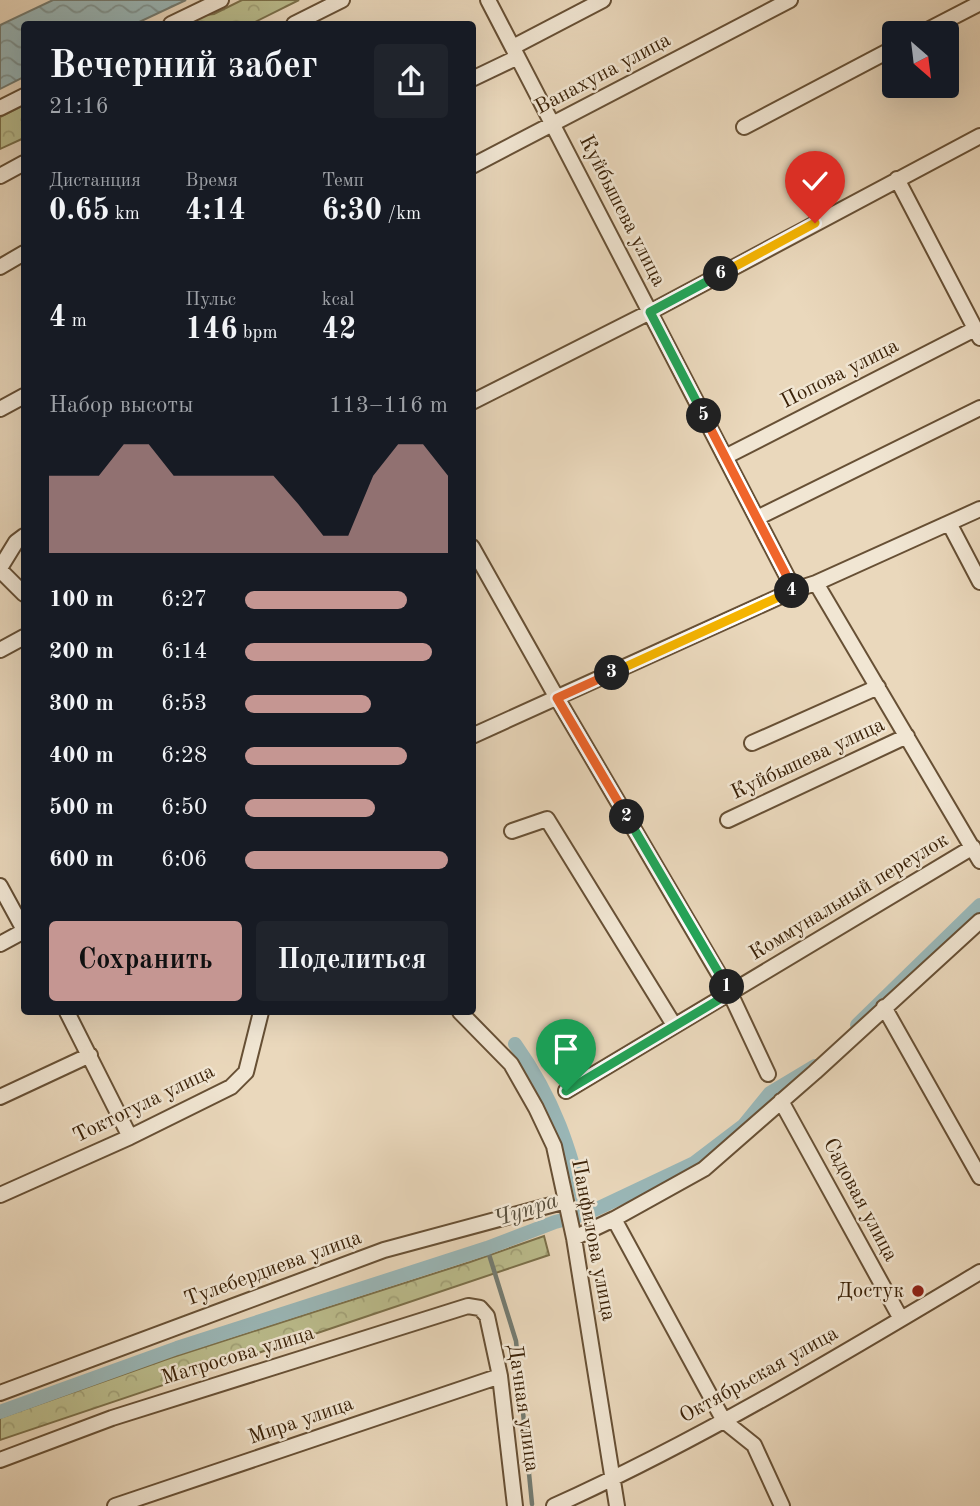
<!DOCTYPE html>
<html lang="ru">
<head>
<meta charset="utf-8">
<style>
	:root { --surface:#171b24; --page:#20242c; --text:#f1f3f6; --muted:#9ea1a6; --accent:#c59692 }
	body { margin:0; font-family:"Old Standard TT",serif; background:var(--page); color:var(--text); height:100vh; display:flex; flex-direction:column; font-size:26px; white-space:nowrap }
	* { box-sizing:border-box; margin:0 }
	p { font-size:23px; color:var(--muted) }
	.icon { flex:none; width:38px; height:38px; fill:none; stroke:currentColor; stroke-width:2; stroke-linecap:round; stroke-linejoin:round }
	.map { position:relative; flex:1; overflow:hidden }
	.panel { position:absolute; left:21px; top:21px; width:455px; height:994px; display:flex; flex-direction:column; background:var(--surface); border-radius:7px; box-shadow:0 7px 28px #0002 }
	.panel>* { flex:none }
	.needle { width:46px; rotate:152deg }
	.controls { position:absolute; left:882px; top:21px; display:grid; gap:14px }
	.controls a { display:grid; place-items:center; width:77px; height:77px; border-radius:7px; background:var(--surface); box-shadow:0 7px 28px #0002; font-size:35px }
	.pin { position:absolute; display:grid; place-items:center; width:60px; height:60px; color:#fff; margin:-72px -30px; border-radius:50% 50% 50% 0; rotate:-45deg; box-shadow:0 0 7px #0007 }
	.pin .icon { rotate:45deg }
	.km { position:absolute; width:35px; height:35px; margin:-18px; border-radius:50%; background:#222; color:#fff; font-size:19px; line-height:35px; text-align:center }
	.round { display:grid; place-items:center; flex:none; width:74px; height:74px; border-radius:7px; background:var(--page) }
	.headline { display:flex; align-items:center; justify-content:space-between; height:119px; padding:0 28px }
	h1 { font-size:38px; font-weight:800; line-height:52px }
	.stats { display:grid; grid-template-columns:repeat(3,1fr); gap:10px; height:119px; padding:7px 28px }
	.stats div { display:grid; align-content:center }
	.stats b { font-size:30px; font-weight:800 }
	.stats small { font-size:19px; font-weight:400 }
	.stats p { font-size:19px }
	.chart { height:196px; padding:14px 28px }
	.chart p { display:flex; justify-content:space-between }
	.chart svg { width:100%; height:126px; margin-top:7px; fill:var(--accent); opacity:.7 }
	.action { display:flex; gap:14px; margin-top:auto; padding:14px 28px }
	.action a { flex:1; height:80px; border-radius:7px; background:var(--accent); color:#111; font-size:28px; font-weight:800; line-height:80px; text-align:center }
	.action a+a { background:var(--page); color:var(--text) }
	ul { padding:0 28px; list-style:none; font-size:23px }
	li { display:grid; grid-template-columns:112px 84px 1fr; align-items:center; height:52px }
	li i { height:18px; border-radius:9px; background:var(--accent) }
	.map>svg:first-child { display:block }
</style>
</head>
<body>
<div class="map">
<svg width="980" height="1506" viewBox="0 0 980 1506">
	<defs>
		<pattern id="forest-crowns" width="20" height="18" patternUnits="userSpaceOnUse" patternTransform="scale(1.75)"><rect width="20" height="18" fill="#bbbd8d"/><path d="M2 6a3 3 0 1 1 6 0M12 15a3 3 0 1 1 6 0" fill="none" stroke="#a2a278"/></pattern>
		<pattern id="water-waves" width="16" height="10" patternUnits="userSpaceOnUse" patternTransform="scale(1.75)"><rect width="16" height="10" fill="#9ab8b9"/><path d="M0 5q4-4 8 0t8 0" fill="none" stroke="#7f9594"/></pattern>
	</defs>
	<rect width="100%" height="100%" fill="#ead8bc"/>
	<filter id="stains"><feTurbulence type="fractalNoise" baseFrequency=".00286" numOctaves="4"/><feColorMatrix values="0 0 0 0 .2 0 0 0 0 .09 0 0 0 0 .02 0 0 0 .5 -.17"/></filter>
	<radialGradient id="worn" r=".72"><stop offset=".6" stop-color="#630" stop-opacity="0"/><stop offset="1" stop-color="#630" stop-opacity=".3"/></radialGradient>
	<path fill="url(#forest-crowns)" stroke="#7b704a" stroke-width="2" d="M242,0h57l-48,24h-75l20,-8 18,-2z
		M24,105v33l-24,11v-32z
		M544,1236l5,19 -549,185v-22l170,-60 300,-96z"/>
	<path fill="url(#water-waves)" stroke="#747c72" stroke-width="2" d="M53,0h133l-51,24h-111v53l-24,12v-64z"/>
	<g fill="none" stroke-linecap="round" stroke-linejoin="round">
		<path stroke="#747c72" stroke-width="4.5" d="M487,1248l29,93 16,163"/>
		<path stroke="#9ab8b9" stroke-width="14" d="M857,1025l123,-120
			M515,1044c40,56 55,104 71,170
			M0,1412l177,-64 310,-100 68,-26 31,-8 108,-51 50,-38 26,-32 45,-27"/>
		<defs>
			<path id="minor" d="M488,0l306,590
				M171,24l50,-24
				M294,24l48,-24
				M922,33l58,-30
				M513,47l90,-47
				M472,79l44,-21
				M0,108l24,-12
				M744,127l150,-79
				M472,166l318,-166
				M0,176l24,-13
				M897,179l83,159
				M0,267l24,-14
				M472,402l178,-90 330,-176
				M0,409l24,-13
				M725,457l250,-128
				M757,518l223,-110
				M949,523l31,59
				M472,547l85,151 173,295 38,81
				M0,568l16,-26 8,-6
				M0,570l24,24
				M816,583l164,278
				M0,650l24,-13
				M472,736l322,-146 22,-7 164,-74
				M752,743l126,-56
				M728,820l179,-84
				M512,831l35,-12 127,206
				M0,886l24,44
				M0,944l24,-13
				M884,1007l96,170
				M67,1012l63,125
				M460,1012l51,52 25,44 18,38 20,92 43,268
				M566,1091l407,-244
				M0,1097l90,-42
				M781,1101l120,218
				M0,1195l130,-58 101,-50 15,-15 15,-60
				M614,1219l110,202 30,24 28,61
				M574,1238l40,-19 90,-50 111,-97 165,-151
				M0,1393l384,-143 182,-49
				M0,1460l112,-42 356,-112 12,2 7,8 13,60 15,130
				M115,1506l385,-130
				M554,1506c148,-67 287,-151 426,-234"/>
		</defs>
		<use href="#minor" stroke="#675035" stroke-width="18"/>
		<use href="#minor" stroke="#f1e6d3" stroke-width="14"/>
	</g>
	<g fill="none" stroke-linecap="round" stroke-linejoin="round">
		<defs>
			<path id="split-1" d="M566,1091l164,-98 -3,-6"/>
			<path id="split-2" d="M627,817l100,170"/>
			<path id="split-3" d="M612,673l-55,25 70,119"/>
			<path id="split-4" d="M612,673l180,-82"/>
			<path id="split-5" d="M704,416l90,174 -2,1"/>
			<path id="split-6" d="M704,416l-54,-104 71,-38"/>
			<path id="split-7" d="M721,274l94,-51"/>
		</defs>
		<use href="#split-1" stroke="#fff" stroke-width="14"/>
		<use href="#split-2" stroke="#fff" stroke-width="14"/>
		<use href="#split-3" stroke="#fff" stroke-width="14"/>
		<use href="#split-4" stroke="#fff" stroke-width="14"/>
		<use href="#split-5" stroke="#fff" stroke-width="14"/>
		<use href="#split-6" stroke="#fff" stroke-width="14"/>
		<use href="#split-7" stroke="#fff" stroke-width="14"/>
		<use href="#split-1" stroke="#22a559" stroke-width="9"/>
		<use href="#split-2" stroke="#22a559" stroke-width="9"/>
		<use href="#split-3" stroke="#f0652b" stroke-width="9"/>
		<use href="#split-4" stroke="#f5b400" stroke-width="9"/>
		<use href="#split-5" stroke="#f0652b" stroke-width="9"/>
		<use href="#split-6" stroke="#22a559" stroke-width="9"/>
		<use href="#split-7" stroke="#f5b400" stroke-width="9"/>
	</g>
	<circle fill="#8f2418" stroke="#f1e6d3" stroke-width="2.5" cx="918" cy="1291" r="7"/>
	<g text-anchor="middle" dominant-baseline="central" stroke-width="5" stroke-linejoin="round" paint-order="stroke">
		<g font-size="21" fill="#3b2208" stroke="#f1e6d3">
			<text transform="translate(603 74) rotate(-28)">Ванахуна улица</text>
			<text transform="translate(622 211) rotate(63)">Куйбышева улица</text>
			<text transform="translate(840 374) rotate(-27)">Попова улица</text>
			<text transform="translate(808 759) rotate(-25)">Куйбышева улица</text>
			<text transform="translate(849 897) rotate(-31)">Коммунальный переулок</text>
			<text transform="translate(144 1104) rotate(-26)">Токтогула улица</text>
			<text transform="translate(860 1200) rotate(62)">Садовая улица</text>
			<text transform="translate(593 1240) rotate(79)">Панфилова улица</text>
			<text transform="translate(273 1269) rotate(-20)">Тулебердиева улица</text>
			<text transform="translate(238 1356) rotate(-17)">Матросова улица</text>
			<text transform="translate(759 1375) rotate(-29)">Октябрьская улица</text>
			<text transform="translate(523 1408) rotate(82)">Дачная улица</text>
			<text transform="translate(301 1421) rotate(-19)">Мира улица</text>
		</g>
		<g font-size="21" fill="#3b2208" stroke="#f1e6d3" text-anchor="end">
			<text x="904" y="1291">Достук</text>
		</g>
		<g font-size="23" font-style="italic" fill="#584f3d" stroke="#f1e6d3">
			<text transform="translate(526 1210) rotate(-18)">Чупра</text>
		</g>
	</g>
	<rect width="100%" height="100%" filter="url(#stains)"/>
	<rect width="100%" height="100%" fill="url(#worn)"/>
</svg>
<div class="controls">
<a><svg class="needle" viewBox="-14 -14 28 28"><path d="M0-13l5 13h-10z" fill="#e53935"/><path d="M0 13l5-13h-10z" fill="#9ea1a6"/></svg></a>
</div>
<div class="pin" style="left:566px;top:1091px;background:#1e9e55"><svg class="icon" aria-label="arrive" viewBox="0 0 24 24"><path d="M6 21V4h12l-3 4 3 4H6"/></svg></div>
<div class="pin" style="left:815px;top:223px;background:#d93025"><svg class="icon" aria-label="check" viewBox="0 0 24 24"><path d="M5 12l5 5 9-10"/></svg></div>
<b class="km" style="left:727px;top:987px">1</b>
<b class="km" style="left:627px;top:817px">2</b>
<b class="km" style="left:612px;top:673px">3</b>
<b class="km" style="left:792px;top:591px">4</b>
<b class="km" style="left:704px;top:416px">5</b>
<b class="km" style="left:721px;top:274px">6</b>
<section class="panel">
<div class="headline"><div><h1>Вечерний забег</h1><p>21:16</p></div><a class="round"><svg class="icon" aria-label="share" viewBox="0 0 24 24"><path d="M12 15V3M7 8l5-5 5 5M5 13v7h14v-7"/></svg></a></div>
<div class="stats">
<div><p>Дистанция</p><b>0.65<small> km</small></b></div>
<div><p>Время</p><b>4:14</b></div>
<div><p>Темп</p><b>6:30<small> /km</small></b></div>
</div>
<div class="stats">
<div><b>4<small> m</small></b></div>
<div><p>Пульс</p><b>146<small> bpm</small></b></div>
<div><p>kcal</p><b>42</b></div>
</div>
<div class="chart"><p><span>Набор высоты</span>113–116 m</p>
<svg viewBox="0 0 160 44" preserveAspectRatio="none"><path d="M0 44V17L10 17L20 17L30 6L40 6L50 17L60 17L70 17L80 17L90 17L100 27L110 38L120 38L130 17L140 6L150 6L160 17V44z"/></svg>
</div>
<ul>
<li><b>100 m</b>6:27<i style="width:80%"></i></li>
<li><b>200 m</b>6:14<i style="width:92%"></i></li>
<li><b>300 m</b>6:53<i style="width:62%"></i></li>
<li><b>400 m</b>6:28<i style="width:80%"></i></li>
<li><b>500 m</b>6:50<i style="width:64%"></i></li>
<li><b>600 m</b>6:06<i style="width:100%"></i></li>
</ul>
<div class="action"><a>Сохранить</a><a>Поделиться</a></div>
</section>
</div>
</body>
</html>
